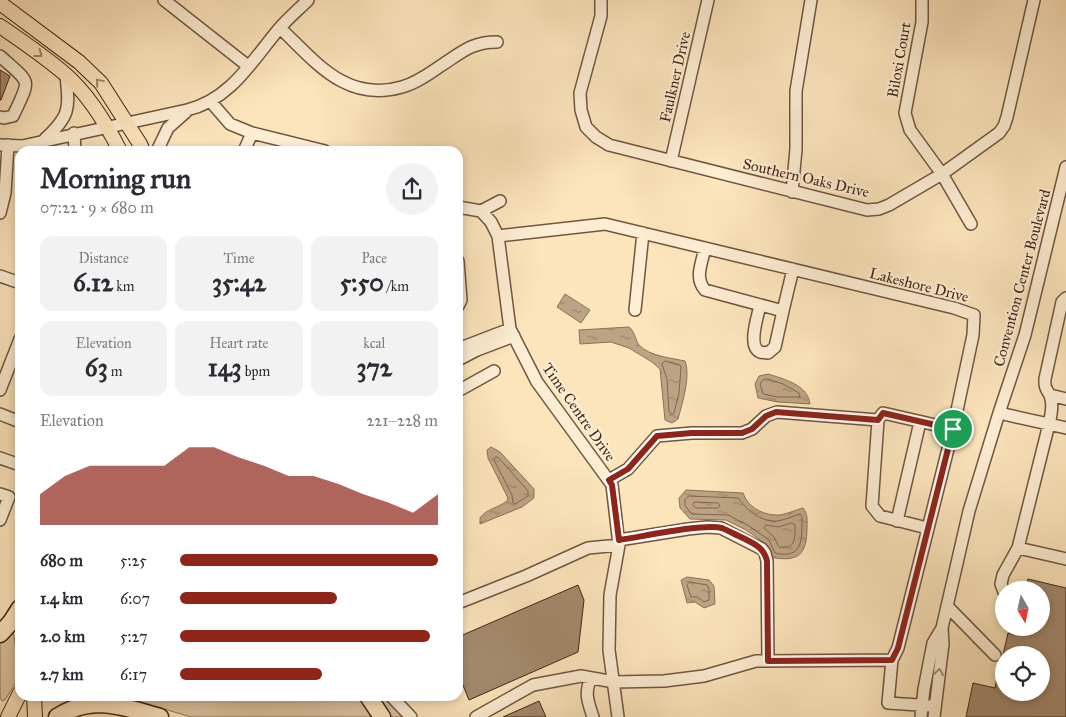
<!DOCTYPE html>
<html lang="en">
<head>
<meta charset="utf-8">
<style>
	:root { --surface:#fff; --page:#f2f2f3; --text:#2b2b33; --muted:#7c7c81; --accent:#8f2418 }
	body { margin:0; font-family:"IM FELL Great Primer",serif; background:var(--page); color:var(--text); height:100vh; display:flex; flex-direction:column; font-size:19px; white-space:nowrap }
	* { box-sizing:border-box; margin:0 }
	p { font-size:16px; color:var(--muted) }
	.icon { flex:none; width:28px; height:28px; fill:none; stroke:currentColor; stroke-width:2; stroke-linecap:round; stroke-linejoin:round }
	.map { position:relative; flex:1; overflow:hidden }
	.drawer { position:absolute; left:15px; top:146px; width:448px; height:555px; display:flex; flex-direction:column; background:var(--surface); border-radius:15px; box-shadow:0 2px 8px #0003 }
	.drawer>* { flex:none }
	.needle { width:32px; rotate:171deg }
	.tools { position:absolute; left:995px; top:581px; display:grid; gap:10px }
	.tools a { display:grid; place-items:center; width:55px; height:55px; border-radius:50%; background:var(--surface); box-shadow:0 2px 8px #0003; font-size:25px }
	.pin { position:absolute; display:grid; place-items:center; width:42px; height:42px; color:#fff; margin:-21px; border:2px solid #fff; border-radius:50%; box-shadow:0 1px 5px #0007 }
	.round { display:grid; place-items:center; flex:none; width:52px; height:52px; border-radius:26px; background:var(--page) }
	.overview { display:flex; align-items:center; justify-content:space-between; height:85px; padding:0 25px }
	h1 { font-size:28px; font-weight:700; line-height:38px }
	.metrics { display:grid; grid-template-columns:repeat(3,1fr); gap:8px; height:85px; padding:5px 25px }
	.metrics div { display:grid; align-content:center; border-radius:12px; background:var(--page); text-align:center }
	.metrics b { font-size:25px; font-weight:700 }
	.metrics small { font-size:14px; font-weight:400 }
	.metrics p { font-size:14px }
	.chart { height:140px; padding:10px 25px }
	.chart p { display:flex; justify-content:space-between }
	.chart svg { width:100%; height:90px; margin-top:5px; fill:var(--accent); opacity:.7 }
	ul { padding:0 25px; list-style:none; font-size:16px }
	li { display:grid; grid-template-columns:80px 60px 1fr; align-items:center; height:38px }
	li i { height:12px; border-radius:6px; background:var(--accent) }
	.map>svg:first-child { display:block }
</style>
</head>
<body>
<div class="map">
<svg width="1066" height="717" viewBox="0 0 1066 717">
	<defs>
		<pattern id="water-ripples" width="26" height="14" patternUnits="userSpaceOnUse" patternTransform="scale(1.25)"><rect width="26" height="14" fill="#bda384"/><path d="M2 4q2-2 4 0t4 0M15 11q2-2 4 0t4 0" fill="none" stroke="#9b856b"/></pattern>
	</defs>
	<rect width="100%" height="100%" fill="#fce4bb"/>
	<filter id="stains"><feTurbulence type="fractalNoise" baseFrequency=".004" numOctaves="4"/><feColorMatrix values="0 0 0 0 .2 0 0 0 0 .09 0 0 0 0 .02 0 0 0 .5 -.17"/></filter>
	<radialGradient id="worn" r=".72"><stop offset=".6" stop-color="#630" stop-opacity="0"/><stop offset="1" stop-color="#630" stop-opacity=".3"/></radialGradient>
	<path fill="#dcc49f" stroke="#8f755c" d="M13,630l7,46 -15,24 -3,1 -2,-4v-54z
		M121,696h241l14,21h-185z
		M378,696h5l20,21h-11z"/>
	<path fill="url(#water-ripples)" stroke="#8c7159" d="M565,294l25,16 -9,13 -24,-16z
		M629,327c6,5 6,12 10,18 10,11 32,13 46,16 6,15 -3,43 -7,58l-6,4 -7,-3 -5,-51 -8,-7 -23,-14 -18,-6 -31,2 -1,-14z
		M768,374c16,5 40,11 42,30l-32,-2 -20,-4 -3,-14 4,-8z
		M491,447l9,5 34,37v9l-12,9 -42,17v-6c6,-9 18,-10 27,-17l1,-3 -20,-40 -1,-8z
		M686,490l57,3c5,14 18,21 32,22 8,1 20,-5 28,-7 5,6 4,11 4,19 0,27 -8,36 -37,30l-4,-13 -20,-14 -20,-10 -36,-1 -10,-11 -1,-10z
		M687,577l22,3 5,6 1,18 -11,4 -9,-6 -8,1 -6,-23z"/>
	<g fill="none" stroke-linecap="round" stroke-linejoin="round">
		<path stroke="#80644e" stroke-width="1" d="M666,361l14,4 1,2 -2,26 -5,20 -2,1 -3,-2 -2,-33 -5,-15z
			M768,379l15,5 16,9 1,4h-22l-15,-3 -3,-10 3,-4z
			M496,457l3,1 29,33v5l-13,8 -2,-1 -1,-8 -18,-35z
			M689,496l49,2c9,12 22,24 39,23 8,-1 16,-5 23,-7l2,3c0,20 2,43 -27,36l-6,-13 -20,-14 -21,-11 -36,-1 -7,-8v-6z
			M695,502l23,1 2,3 -2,2h-22l-3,-3z
			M792,523l3,2c0,13 1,25 -16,22l-5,-10 -10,-9 2,-3 12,2z
			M690,582l17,3 2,4v11l-5,2 -7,-5h-6l-4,-12z"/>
	</g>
	<path fill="#a3896d" stroke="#422618" d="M0,70l10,6 -9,24h-1z
		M1028,579l38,9v129h-100l7,-34 22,5 5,-23 4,1v26h37v-37h-38l5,-22 7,2 2,-7h24v-38h-16z
		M578,585l6,15 -6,52 -109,48 -11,-27v-36z
		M539,701l7,16h-43z"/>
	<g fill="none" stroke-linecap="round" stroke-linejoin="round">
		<defs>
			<path id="minor" d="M164,0l84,66
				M601,0v16l-21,77 1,17 5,17 10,10 13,8 258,65 12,-1 10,-4 53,-31 57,-41 5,-7 3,-9 27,-117
				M922,0v22l-17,91 5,17 32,44 29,50
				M280,28c36,34 66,75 122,59 15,-4 28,-14 40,-22 20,-13 30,-23 55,-23
				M0,56c32,29 31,21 13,60l-9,2 -4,-1
				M211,102l19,22 22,9 73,18
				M74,133l1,18
				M45,139c26,-24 24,-31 21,-64
				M0,145l22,1 165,-36c43,-10 65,-49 91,-80 9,-11 20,-20 30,-30
				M157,151l11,-23 18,-16
				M244,151l8,-18
				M671,161l37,-161
				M792,192l4,-43v-58l15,-91
				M458,207l23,4
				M481,211l10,11 7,14 12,93 27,53 75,103 7,60 -9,50 -1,55 9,67
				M481,211l19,-10
				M0,213l5,-20 3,-48
				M498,236l107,-12 349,84 20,7 -1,20 -20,94 -55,219 -6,12 -4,43 47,3
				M705,248c-3,15 -11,30 0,42l78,21 10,-42
				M458,261l3,39 -3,6
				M0,276l20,7
				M1066,298l-4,4 -17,77c-1,13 4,10 6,20 2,8 0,17 -2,25l-31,124 48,11
				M760,305c-2,11 -13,41 0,47 2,1 5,0 8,1l7,-6 8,-36
				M635,310l8,-77
				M458,349l52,-20
				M458,360l19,-10 37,-14
				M0,390l20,-51
				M458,391l36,-20
				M1050,395l16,4
				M999,413l67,15
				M0,414l20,8
				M0,458l20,7
				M609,480l19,-11 29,-33 35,-3h50l10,-4 14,-13 11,-4 101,8
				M0,494l9,3 -9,23
				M897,521l23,-99
				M927,528l-47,-12 -8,-10 6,-86 5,-7 70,16
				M619,540l69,-11 19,-2 14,1 41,21 3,4 2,8 1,100
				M1004,592l-3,-8 2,-9 15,-27
				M458,603l68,-27 62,-28 31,-3
				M947,606l48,49
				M591,678c-7,16 -3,23 2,39
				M391,696l20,21
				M476,717l57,-32 48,-9 33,6 50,-1 40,-5 52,-15 136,-1
				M921,717l3,-28 9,-46 9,-15
				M934,717l9,-73 -1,-16 27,-117 30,-98 26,-78 41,-168"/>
			<path id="major" d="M0,3l79,59 22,21 39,61 3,7
				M0,26c22,15 44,30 65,48 24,21 41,49 55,77
				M34,696l1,21
				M8,717l12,-24"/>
			<path id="highway" d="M0,634l11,-12 9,-14
				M368,696l14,21
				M57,717c35,-23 67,-10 103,0"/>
		</defs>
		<use href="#minor" stroke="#705641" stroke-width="14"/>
		<use href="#major" stroke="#422618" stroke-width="16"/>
		<use href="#highway" stroke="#422618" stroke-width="19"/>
		<use href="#minor" stroke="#fdedd3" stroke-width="11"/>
		<use href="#major" stroke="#fce4bb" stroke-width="14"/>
		<use href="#highway" stroke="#fce4bb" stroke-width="16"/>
	</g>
	<defs><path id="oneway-chevron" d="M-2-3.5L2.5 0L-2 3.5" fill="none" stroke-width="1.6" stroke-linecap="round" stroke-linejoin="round" transform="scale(1.25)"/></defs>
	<g stroke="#9f856a">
		<use href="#oneway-chevron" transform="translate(39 54) rotate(37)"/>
		<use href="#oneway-chevron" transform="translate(99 82) rotate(-130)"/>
	</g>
	<use stroke="#a08a76" href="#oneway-chevron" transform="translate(939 672) rotate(-82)"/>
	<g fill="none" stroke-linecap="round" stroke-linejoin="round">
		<defs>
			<path id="route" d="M776,412l102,8 5,-7 70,16 -55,219 -6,12 -124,1 -1,-100c-3,-13 -12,-17 -24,-23 -7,-3 -14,-7 -21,-10 -18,-5 -81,9 -103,12l-7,-55 -3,-5 19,-11 29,-33 35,-3h50l10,-4 14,-13z"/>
		</defs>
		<use href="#route" stroke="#fff" stroke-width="10"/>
		<use href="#route" stroke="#8f2418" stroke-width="6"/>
	</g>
	<g text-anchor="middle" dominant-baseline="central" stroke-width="4.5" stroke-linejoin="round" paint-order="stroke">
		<g font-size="15" fill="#422618" stroke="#fdedd3">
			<text transform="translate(899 60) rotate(-80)">Biloxi Court</text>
			<text transform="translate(675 77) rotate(-77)">Faulkner Drive</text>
			<text transform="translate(806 178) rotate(13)">Southern Oaks Drive</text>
			<text transform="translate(1022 278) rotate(-75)">Convention Center Boulevard</text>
			<text transform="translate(919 285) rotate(14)">Lakeshore Drive</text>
			<text transform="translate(579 412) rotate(55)">Time Centre Drive</text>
		</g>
	</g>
	<rect width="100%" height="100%" filter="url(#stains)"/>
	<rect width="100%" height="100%" fill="url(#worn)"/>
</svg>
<div class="tools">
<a><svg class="needle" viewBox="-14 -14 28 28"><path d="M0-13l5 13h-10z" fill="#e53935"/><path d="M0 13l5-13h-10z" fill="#7c7c81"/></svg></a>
<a><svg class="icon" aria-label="locate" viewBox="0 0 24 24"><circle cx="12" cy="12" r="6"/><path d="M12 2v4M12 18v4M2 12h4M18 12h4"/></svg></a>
</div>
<div class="pin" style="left:953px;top:429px;background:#1e9e55"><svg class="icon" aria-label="arrive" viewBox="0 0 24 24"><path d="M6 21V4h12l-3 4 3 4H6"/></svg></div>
<section class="drawer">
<div class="overview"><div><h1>Morning run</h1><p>07:22 · 9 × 680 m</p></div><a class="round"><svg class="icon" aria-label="share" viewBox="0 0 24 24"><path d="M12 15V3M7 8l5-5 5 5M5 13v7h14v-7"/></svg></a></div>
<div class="metrics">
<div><p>Distance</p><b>6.12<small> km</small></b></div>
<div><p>Time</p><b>35:42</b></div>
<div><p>Pace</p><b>5:50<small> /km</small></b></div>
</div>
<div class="metrics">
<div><p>Elevation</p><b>63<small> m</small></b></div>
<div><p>Heart rate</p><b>143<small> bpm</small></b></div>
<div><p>kcal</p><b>372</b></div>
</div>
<div class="chart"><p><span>Elevation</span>221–228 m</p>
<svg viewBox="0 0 160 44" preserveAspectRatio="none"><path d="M0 44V29L10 20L20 15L30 15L40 15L50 15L60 6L70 6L80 11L90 15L100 20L110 20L120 24L130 29L140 33L150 38L160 29V44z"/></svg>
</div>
<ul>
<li><b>680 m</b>5:25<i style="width:100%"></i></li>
<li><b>1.4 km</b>6:07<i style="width:61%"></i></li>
<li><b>2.0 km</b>5:27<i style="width:97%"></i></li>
<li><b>2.7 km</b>6:17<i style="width:55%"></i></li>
</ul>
</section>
</div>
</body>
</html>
